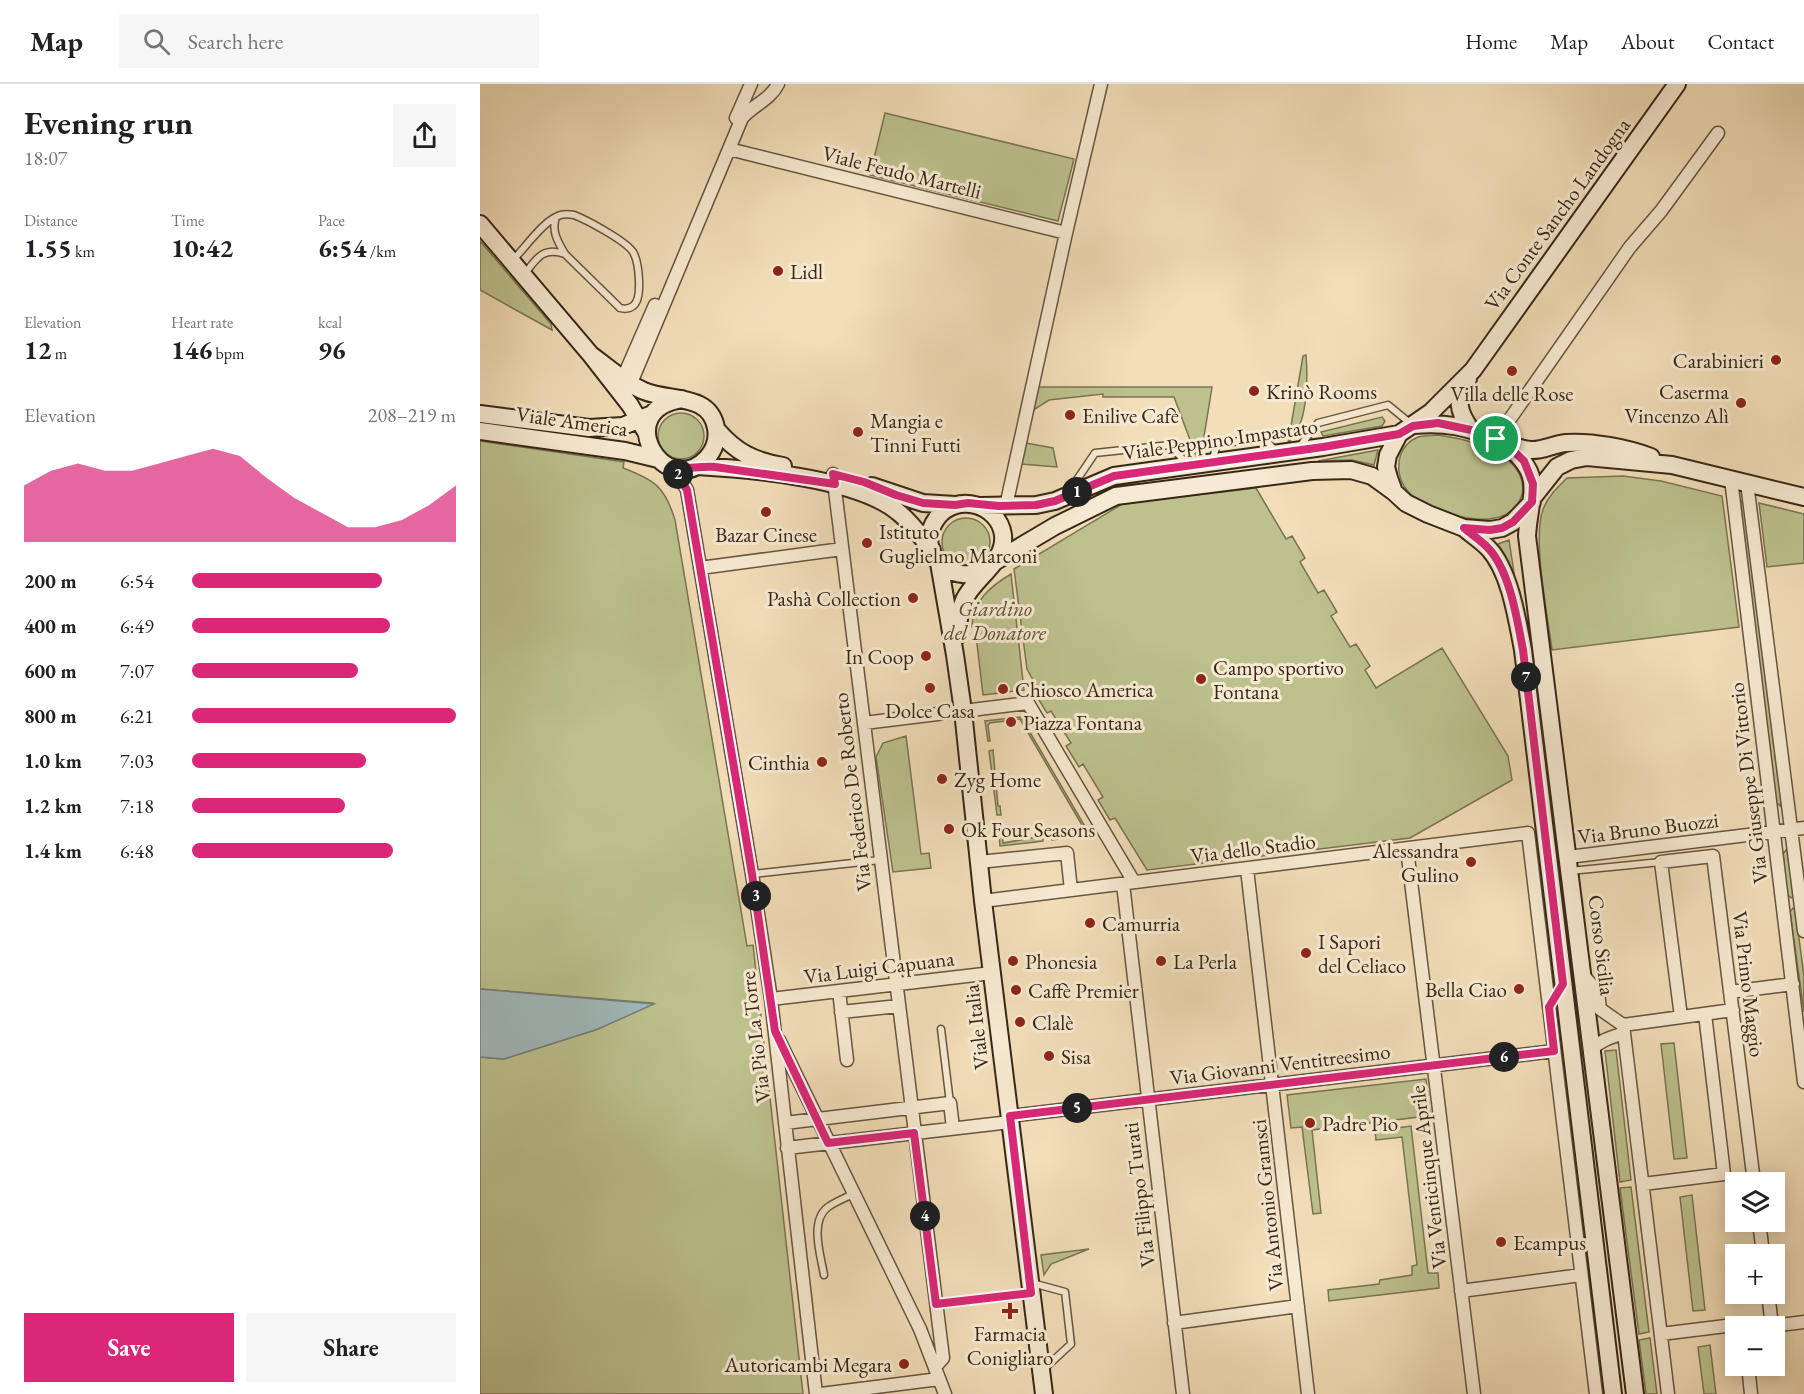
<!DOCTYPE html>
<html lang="en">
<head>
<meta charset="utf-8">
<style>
	:root { --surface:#fff; --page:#f6f6f6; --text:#202124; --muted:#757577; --line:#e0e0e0; --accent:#db2777 }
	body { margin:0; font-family:"EB Garamond",serif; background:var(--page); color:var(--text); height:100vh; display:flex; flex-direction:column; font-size:22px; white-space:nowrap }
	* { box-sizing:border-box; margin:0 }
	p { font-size:20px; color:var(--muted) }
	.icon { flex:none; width:33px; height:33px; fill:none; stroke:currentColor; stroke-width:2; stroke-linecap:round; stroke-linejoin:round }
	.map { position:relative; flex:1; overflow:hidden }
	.details { display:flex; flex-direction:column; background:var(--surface); width:480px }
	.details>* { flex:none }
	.controls { position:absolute; left:1245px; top:1088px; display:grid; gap:12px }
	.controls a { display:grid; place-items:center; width:60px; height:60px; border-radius:0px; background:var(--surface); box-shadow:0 3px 15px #0003; font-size:30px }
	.pin { position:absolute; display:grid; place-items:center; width:51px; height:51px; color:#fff; margin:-26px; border:3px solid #fff; border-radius:50%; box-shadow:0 2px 6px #0007 }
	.km { position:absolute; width:30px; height:30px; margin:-15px; border-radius:50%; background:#222; color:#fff; font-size:16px; line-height:30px; text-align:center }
	.round { display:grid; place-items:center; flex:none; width:63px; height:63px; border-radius:0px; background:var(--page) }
	.overview { display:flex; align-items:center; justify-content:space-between; height:102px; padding:0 24px }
	h1 { font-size:33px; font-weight:700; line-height:45px }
	.stats { display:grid; grid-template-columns:repeat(3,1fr); gap:9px; height:102px; padding:6px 24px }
	.stats div { display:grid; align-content:center }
	.stats b { font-size:26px; font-weight:700 }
	.stats small { font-size:16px; font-weight:400 }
	.stats p { font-size:16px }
	.chart { height:168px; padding:12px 24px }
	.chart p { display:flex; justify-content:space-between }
	.chart svg { width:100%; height:108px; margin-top:6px; fill:var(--accent); opacity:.7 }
	.primary-button { display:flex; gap:12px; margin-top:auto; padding:12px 24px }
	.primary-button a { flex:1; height:69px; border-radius:0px; background:var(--accent); color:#fff; font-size:24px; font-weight:700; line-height:69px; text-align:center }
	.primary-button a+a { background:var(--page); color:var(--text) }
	ul { padding:0 24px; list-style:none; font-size:20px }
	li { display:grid; grid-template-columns:96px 72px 1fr; align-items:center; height:45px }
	li i { height:15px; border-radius:8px; background:var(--accent) }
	header { display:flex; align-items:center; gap:36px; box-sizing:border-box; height:84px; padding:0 30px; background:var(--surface); border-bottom:2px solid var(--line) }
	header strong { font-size:28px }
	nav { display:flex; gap:33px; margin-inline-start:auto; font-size:21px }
	.search { width:420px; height:54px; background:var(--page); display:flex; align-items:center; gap:15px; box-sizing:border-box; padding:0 21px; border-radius:0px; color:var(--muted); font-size:22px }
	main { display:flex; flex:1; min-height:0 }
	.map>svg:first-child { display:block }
</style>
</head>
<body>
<header>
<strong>Map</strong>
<div class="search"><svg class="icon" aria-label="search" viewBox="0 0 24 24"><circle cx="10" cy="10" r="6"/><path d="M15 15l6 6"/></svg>Search here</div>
<nav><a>Home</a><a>Map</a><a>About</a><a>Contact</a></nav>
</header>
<main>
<section class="details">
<div class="overview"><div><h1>Evening run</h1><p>18:07</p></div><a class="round"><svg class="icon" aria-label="share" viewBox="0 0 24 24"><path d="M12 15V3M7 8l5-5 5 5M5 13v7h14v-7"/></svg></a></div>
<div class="stats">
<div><p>Distance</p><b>1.55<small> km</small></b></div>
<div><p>Time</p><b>10:42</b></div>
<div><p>Pace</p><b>6:54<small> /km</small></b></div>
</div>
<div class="stats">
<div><p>Elevation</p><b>12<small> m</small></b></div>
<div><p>Heart rate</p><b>146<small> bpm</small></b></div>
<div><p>kcal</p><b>96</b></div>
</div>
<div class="chart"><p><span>Elevation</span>208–219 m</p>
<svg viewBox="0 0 160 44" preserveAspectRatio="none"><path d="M0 44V21L10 15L20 12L30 15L40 15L50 12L60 9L70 6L80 9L90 18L100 26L110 32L120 38L130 38L140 35L150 29L160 21V44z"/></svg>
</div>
<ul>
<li><b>200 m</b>6:54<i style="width:72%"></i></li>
<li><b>400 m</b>6:49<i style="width:75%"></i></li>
<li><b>600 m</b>7:07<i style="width:63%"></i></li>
<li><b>800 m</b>6:21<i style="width:100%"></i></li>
<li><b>1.0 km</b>7:03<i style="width:66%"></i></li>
<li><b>1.2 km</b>7:18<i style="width:58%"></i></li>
<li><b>1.4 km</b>6:48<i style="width:76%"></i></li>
</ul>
<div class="primary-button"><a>Save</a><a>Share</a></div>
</section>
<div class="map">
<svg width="1324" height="1310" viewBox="0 0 1324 1310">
	<rect width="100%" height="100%" fill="#f2deb9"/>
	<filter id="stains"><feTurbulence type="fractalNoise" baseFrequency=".00333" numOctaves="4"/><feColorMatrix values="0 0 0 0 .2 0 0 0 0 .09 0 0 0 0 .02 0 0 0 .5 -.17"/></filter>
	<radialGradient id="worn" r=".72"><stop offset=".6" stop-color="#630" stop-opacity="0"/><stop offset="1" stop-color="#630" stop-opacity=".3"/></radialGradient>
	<path fill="#bcc18e" stroke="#7a7452" stroke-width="1.5" d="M405,29l189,46 -16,62 -188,-46z
		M0,157l71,83 1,6 -72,-40z
		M826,271c2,25 2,71 -18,88l15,-87z
		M557,303h175l-11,68 -5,1 -22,-59h-71v-3l-54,6 -17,11z
		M178 352a23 23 0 1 1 46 0a23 23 0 1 1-46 0Z
		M902,333l3,4 -3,5 -59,10 -2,-4z
		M958,351c20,3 45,8 62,19 40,25 24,69 -23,65 -20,-1 -47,-11 -64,-23 -19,-14 -20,-47 3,-58 6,-3 15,-2 22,-3z
		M0,357l144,21 -1,6c32,12 42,19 52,52l72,426 6,-1 50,449h-323v-337l24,2 94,-30 54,-26 -172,-14z
		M546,359l27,5 4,19 -36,-3z
		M898,366l-4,15 -22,-5 -34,1z
		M1143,392l38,5 61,15 17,131 -187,23c-4,-33 -21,-115 -8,-143 5,-12 14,-20 23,-29z
		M776,404l30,51 6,-3 13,22 -5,4 18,31 6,-3 13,22 -6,4 19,31 6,-3 14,22 -5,4 11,18 66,-40 66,108 4,24 -102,58 -263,32 -32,-52 -5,2 -12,-20 5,-3 -20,-33 -4,3 -13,-21 5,-3 -20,-32 -4,2 -13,-21 4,-3 -11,-20 -13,-100 110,-66z
		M1262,417l2,2 37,298 -1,5 -4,-4 -37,-297z
		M1279,419l45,11v49l-37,4z
		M462 458a24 24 0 1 1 48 0a24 24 0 1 1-48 0Z
		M1029,456l6,39 -10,-24 -7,-11z
		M531,490l13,116 -17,2 -1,-6 -7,1 1,6 -17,2 -8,-68h-3c0,-26 19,-41 39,-53z
		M541,633l69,118 -38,5v-5l4,-1 1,2 29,-4 -66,-113 -30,4 -2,2 2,16h-2l-3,-20z
		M426,652l15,118 8,-1 2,15 -38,4 -17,-115 7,-14z
		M513,666l5,56h2l1,9h-4l-8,-64z
		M522,739l1,20 40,-7v5l-43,5 -2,-22z
		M1306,766l2,2 6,43 -3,3 -4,-4 -4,-40z
		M1313,824l2,1 9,67v36l-14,-100z
		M1194,959l13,115 -13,1 -13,-115z
		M1136,966l15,130 -11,2 -15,-131z
		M946,995l4,34 -11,1v3l-107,13 9,83 -8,1 -11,-87 -11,1 -4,-33z
		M931,1042l17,147h10l1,15 -110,13 -1,-11 51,-6 1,-4 32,-5v-9l5,-1 -15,-128 -26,3 -1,-9z
		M1151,1103l18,145 -10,2 -19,-146z
		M1212,1111l13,115 -12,1 -13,-114z
		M609,1165l-38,15 -7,11 -3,-20z
		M1170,1254l7,56h-11l-7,-54z
		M1230,1261l6,49h-12l-6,-47z"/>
	<path fill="#a0b9ba" stroke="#767f79" stroke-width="1.5" d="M0,905l174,15 -56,25 -94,30 -24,-2z"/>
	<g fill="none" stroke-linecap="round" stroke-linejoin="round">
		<defs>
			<path id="lane" d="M76,133c-5,14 2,25 9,37
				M33,176c11,-11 29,-37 43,-43 5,-3 12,-3 18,-2 13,5 52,26 59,37 6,10 10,47 0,54 -4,3 -9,3 -13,2l-55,-54c-22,-8 -29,5 -41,21
				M820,362l18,-23 70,-18 22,18
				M732,378l5,-18 46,-6 13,13
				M590,406l25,-37 75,-8 17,19
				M1090,787l91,-9
				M273,790l127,-14
				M461,945l9,74
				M344,1191c-3,-19 -15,-54 4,-68 7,-5 17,-9 25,-13
				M552,1199l33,9 6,52 -27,25
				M456,1220l95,-11"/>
			<path id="street" d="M256,34l15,-34
				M249,65l337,84
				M143,294l32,-73
				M151,299l111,-265c11,-13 28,-18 36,-34
				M1016,355l134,-192 31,-36 57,-78
				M194,384l13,22 65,384 19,125 45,395
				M353,390l110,884 -8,9
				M1251,395l73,603
				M1267,399l57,448
				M526,422l60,-273 35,-149
				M220,484l142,-19
				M384,639l164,-20 106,179
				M927,765l67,545
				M1088,773l236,-29
				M499,778l88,-9 4,37
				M767,785l61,525
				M643,800l60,510
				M503,817l545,-68 68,561
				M1102,890l16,18 2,17 23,16 45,369
				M359,907l8,69
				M1250,908l63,-8
				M291,915l221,-26
				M361,928l58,-6
				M1201,933l-20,-155 52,-6 41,326
				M1143,941l110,-15
				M299,956l141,289 25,65
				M1112,965c9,-9 20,-12 32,-16
				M530,1032l544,-65
				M305,1039l165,-20 3,25
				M307,1064l223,-26
				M1163,1100l81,-10 -19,-160
				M1279,1137l4,33
				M981,1207l120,-16
				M1288,1209l4,33 32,-4
				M694,1239l124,-17
				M1181,1250l81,-10 1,2
				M1268,1281l3,29
				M341,1310l118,-15"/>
			<path id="secondary" d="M0,140l111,131 39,50 16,27
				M111,271c17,12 34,28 53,36 26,11 66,2 72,37 2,11 -2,22 -9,30 -42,44 -97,-48 -25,-59
				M988,295c-11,23 -12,29 3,51
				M0,330l109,14 34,-2 27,-11
				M934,341c32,-3 52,2 81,13 11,5 23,11 35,12 13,1 23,-6 36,-7 25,-2 62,5 85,14
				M237,346c19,22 36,31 66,36
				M0,347l145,20 33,8
				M1024,359c42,33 26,48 23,93l108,858
				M217,382c53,3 160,12 201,46 13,10 23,25 34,38
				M392,402l51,17 32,2
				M1054,412l23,-29 14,-7 16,-3 85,8 132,32
				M1052,418l-19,20 -11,6 -12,2 -26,-2 -36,-14 -22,-11 -12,-11 -5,-14 -3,-11 2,-12 11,-21 32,-22 42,-42 204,-286
				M500,422l56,-1 19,-4 59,-25 209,-29 76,-13
				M984,444c8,7 18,13 25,21 21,23 28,70 34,101l90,744
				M516,477l59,-35 61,-30 196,-25 39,-1 21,6 22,16
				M459,479l16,92 8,56 20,190 61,493
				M477,552c1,-12 2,-25 7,-36 10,-22 42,-38 39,-65 -4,-31 -47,-43 -66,-17 -24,33 13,69 49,52"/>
		</defs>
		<use href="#lane" stroke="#665540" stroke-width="9"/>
		<use href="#street" stroke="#665540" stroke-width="15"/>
		<use href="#secondary" stroke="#372717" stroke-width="20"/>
		<use href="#lane" stroke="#f7ead2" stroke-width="6"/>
		<use href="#street" stroke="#f7ead2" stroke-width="12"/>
		<use href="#secondary" stroke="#f7ead2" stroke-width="16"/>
	</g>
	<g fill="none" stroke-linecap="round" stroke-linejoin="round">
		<defs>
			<path id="route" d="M958,339l33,7 33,12 20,19 9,23 -1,18 -19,20 -11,6 -12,2 -26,-2c8,7 18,13 25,21 21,23 28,70 34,101l40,334 -14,23 5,44 -544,65 21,177 -95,11 -22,-171 -86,10 -53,-112 -23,-157 -65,-384 -13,-22c14,1 27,-2 41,-1l120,17 -2,-10 31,8 32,13 27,8 32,2 13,-2 31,3 37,-1 19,-4 59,-25 209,-29 76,-13 14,-8z"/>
		</defs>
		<use href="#route" stroke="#fff" stroke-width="12"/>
		<use href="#route" stroke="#db2777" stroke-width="8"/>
	</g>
	<g fill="#8f2418" stroke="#f7ead2" stroke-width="2">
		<circle cx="298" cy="187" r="6"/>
		<circle cx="1296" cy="276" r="6"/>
		<circle cx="1032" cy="287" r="6"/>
		<circle cx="774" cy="307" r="6"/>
		<circle cx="1261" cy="319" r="6"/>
		<circle cx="590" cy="331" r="6"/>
		<circle cx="378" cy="348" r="6"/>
		<circle cx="286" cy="428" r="6"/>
		<circle cx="387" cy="459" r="6"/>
		<circle cx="433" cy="514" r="6"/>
		<circle cx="446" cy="572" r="6"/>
		<circle cx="721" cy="595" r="6"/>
		<circle cx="450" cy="604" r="6"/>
		<circle cx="523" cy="605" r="6"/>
		<circle cx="531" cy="638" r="6"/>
		<circle cx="342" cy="678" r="6"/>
		<circle cx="462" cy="695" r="6"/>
		<circle cx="469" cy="745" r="6"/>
		<circle cx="991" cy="778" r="6"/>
		<circle cx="610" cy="839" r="6"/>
		<circle cx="826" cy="869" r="6"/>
		<circle cx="533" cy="877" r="6"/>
		<circle cx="681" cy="877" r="6"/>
		<circle cx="1039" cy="905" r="6"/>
		<circle cx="536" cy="906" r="6"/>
		<circle cx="540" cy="938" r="6"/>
		<circle cx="569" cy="972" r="6"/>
		<circle cx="830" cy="1039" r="6"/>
		<circle cx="1021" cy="1158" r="6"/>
		<path d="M527 1218h6v6h6v6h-6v6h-6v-6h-6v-6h6z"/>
		<circle cx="424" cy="1280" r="6"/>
	</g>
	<g text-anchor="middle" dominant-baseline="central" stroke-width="6" stroke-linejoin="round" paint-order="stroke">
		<g font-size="21" fill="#372717" stroke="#f7ead2">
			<text transform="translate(422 88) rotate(14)">Viale Feudo Martelli</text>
			<text transform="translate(1077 130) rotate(-54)">Via Conte Sancho Landogna</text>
			<text transform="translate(92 337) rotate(8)">Viale America</text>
			<text transform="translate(740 355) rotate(-8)">Viale Peppino Impastato</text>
			<text transform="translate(1268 699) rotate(-97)">Via Giuseppe Di Vittorio</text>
			<text transform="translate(372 708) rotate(-97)">Via Federico De Roberto</text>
			<text transform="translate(1168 744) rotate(-7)">Via Bruno Buozzi</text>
			<text transform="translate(773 764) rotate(-7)">Via dello Stadio</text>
			<text transform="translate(1122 861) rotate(83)">Corso Sicilia</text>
			<text transform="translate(399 883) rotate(-7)">Via Luigi Capuana</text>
			<text transform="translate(1269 900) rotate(83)">Via Primo Maggio</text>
			<text transform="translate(496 943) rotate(-97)">Viale Italia</text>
			<text transform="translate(275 953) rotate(-97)">Via Pio La Torre</text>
			<text transform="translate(800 980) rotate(-7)">Via Giovanni Ventitreesimo</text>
			<text transform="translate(948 1093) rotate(-97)">Via Venticinque Aprile</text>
			<text transform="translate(659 1111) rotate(-97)">Via Filippo Turati</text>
			<text transform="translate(787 1121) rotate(-96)">Via Antonio Gramsci</text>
		</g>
		<g font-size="21" fill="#372717" stroke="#f7ead2" text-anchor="start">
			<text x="310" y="187">Lidl</text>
			<text x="1284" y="276" text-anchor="end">Carabinieri</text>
			<text x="786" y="307">Krinò Rooms</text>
			<text x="1249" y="307" text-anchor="end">Caserma<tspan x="1249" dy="24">Vincenzo Alì</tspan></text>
			<text x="1032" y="309" text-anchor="middle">Villa delle Rose</text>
			<text x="602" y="331">Enilive Cafè</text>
			<text x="390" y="336">Mangia e<tspan x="390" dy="24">Tinni Futti</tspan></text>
			<text x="399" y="447">Istituto<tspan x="399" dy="24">Guglielmo Marconi</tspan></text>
			<text x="286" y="450" text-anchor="middle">Bazar Cinese</text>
			<text x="421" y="514" text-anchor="end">Pashà Collection</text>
			<text x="434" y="572" text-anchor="end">In Coop</text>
			<text x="733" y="583">Campo sportivo<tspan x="733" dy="24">Fontana</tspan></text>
			<text x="535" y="605">Chiosco America</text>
			<text x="450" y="626" text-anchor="middle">Dolce Casa</text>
			<text x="543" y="638">Piazza Fontana</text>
			<text x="330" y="678" text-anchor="end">Cinthia</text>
			<text x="474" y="695">Zyg Home</text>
			<text x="481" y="745">Ok Four Seasons</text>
			<text x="979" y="766" text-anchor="end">Alessandra<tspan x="979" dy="24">Gulino</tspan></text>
			<text x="622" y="839">Camurria</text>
			<text x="838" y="857">I Sapori<tspan x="838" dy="24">del Celiaco</tspan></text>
			<text x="545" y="877">Phonesia</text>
			<text x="693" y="877">La Perla</text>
			<text x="1027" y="905" text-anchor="end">Bella Ciao</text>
			<text x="548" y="906">Caffè Premier</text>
			<text x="552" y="938">Clalè</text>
			<text x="581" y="972">Sisa</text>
			<text x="842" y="1039">Padre Pio</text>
			<text x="1033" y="1158">Ecampus</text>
			<text x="530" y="1249" text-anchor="middle">Farmacia<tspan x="530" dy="24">Conigliaro</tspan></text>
			<text x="412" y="1280" text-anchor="end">Autoricambi Megara</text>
		</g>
		<g font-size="21" font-style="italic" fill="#584e35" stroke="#f7ead2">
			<text x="515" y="524">Giardino<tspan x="515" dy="24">del Donatore</tspan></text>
		</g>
	</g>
	<rect width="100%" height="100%" filter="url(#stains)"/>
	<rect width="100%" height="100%" fill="url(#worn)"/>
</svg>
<div class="controls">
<a><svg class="icon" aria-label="layers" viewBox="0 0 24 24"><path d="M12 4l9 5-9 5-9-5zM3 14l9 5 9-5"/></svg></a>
<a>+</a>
<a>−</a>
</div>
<div class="pin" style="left:1016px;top:355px;background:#1e9e55"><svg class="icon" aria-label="arrive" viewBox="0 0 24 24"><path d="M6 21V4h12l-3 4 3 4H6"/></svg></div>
<b class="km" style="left:597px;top:408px">1</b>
<b class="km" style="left:198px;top:390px">2</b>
<b class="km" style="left:276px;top:812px">3</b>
<b class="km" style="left:445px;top:1132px">4</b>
<b class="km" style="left:597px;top:1024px">5</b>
<b class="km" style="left:1024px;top:973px">6</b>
<b class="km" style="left:1046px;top:593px">7</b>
</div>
</main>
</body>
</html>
